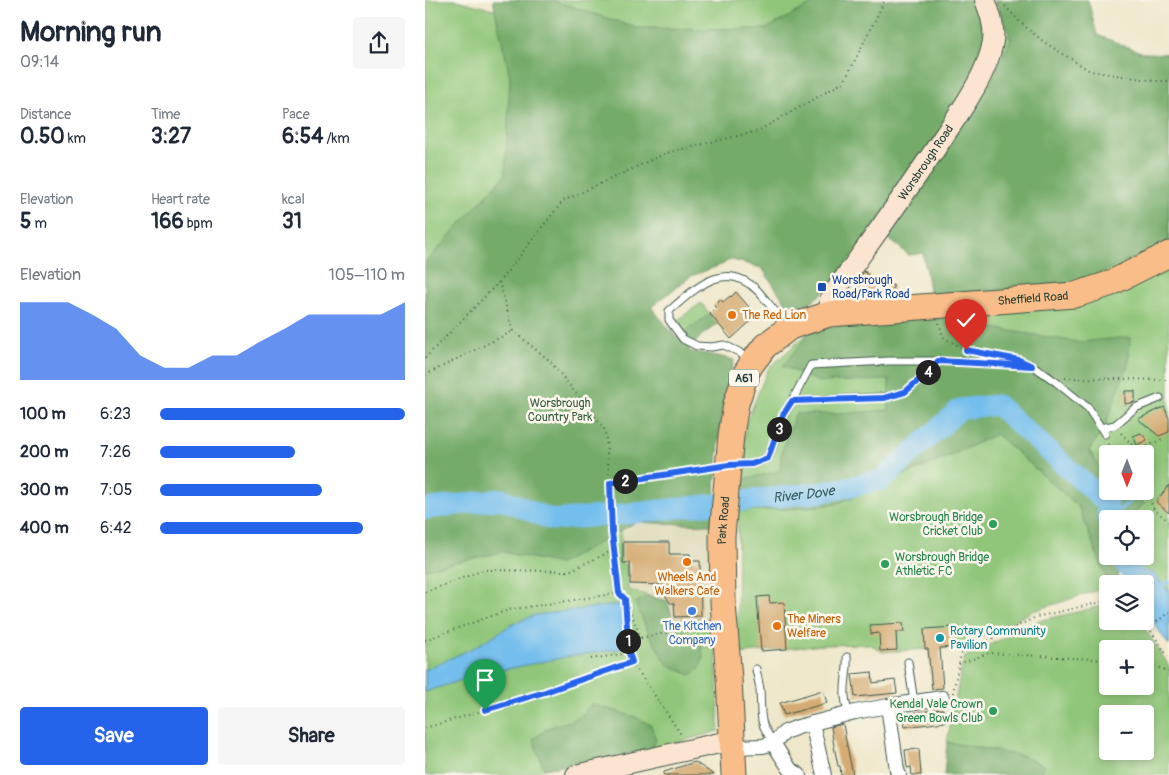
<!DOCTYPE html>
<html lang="en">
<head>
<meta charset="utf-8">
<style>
	:root { --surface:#fff; --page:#f6f6f7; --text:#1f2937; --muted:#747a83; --accent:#2563eb }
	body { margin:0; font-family:Pangolin,sans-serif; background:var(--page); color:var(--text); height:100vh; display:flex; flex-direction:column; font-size:19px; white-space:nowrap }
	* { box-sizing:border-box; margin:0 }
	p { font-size:16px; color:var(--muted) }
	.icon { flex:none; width:28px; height:28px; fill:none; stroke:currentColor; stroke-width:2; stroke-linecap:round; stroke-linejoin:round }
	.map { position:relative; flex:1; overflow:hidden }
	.side { display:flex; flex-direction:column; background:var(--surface); width:425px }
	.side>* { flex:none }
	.needle { width:32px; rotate:180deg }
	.tools { position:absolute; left:674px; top:445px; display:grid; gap:10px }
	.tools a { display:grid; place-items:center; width:55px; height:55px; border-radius:5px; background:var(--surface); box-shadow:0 2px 8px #0003; font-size:25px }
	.pin { position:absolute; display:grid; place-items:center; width:42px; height:42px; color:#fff; margin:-51px -21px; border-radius:50% 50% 50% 0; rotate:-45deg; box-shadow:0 0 5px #0007 }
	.pin .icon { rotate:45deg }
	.km { position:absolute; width:25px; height:25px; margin:-12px; border-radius:50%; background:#222; color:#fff; font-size:14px; line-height:25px; text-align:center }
	.round { display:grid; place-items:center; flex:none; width:52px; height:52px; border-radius:5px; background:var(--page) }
	.summary { display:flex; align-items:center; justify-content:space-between; height:85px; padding:0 20px }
	h1 { font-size:28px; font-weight:700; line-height:38px }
	.metrics { display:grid; grid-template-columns:repeat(3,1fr); gap:8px; height:85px; padding:5px 20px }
	.metrics div { display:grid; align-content:center }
	.metrics b { font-size:21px; font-weight:700 }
	.metrics small { font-size:14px; font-weight:400 }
	.metrics p { font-size:14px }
	.chart { height:140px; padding:10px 20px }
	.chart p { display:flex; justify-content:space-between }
	.chart svg { width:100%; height:90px; margin-top:5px; fill:var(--accent); opacity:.7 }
	.primary-button { display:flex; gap:10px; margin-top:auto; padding:10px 20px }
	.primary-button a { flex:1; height:58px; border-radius:5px; background:var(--accent); color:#fff; font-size:20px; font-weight:700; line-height:58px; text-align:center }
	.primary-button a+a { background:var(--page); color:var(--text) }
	ul { padding:0 20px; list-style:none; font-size:16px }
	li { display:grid; grid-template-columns:80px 60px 1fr; align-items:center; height:38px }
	li i { height:12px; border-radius:6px; background:var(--accent) }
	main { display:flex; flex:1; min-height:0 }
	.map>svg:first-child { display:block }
</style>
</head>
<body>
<main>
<section class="side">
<div class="summary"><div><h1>Morning run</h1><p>09:14</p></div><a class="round"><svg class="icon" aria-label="share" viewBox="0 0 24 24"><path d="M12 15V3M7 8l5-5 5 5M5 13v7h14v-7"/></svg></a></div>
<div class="metrics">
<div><p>Distance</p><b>0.50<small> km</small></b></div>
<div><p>Time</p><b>3:27</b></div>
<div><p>Pace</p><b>6:54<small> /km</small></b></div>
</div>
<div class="metrics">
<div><p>Elevation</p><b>5<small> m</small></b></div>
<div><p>Heart rate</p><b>166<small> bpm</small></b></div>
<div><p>kcal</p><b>31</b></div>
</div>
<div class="chart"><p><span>Elevation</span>105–110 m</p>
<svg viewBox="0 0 160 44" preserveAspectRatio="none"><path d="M0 44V6L10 6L20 6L30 12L40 19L50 32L60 38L70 38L80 32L90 32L100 25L110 19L120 12L130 12L140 12L150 12L160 6V44z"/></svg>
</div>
<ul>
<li><b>100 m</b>6:23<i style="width:100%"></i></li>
<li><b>200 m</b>7:26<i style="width:55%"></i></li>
<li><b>300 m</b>7:05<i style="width:66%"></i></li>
<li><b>400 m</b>6:42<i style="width:83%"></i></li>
</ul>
<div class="primary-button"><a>Save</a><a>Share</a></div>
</section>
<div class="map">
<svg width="744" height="775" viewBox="0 0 744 775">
	<rect width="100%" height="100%" fill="#fbf7ec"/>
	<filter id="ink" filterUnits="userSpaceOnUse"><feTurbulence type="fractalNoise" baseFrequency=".02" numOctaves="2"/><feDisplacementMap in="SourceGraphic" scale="10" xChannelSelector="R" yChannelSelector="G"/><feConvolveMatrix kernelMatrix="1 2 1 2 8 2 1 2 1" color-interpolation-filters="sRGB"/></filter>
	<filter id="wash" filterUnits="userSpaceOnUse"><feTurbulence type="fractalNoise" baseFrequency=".0096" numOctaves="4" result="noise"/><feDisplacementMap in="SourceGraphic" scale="20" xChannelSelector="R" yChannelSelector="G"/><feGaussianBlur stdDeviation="1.12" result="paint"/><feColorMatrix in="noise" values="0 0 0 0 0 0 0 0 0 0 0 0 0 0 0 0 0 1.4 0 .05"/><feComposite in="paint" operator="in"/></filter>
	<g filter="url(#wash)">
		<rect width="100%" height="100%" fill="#eee7ca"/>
		<path fill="#ddd9b7" d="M211,522l76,3 3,93 -42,1 -6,-18 -39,-11 -1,-25 -6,-1v-34z"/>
		<path fill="#90c679" stroke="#588256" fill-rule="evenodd" d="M0,0h31l39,10 15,66 42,-76h422l37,39 86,-4 46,18 26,1v591l-24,-34v-27h-19l-11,-28h30v-37h-37l-111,-114 -174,87 -84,9 7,-78 22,-54 43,-39 108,-14 11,-21 -7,-42 -14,2 -25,-20 -71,66 -23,8 -28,-41 -32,-9 -7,5 -32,12 -40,31 36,44 26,4 21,5 -13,54 -9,111 -76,-3 -15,8v34l6,1 1,25 39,11 6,18 42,-1 4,113 -69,19 -106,19 -21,6h-98zM682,454h38v37h-38z
			M276,303l9,11 -25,19 -9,-12z
			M571,434l82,72 31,78h-2v3l-74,24 -72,36 -79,5 -12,-8 -47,1 -86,9 1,-143 47,-2 51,-5 114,-48z
			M677,606l5,3v12h24l14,8 24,37v109h-133l6,-5 -95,-28 15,-76 3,-9 73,-36zM682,649h38v37h-38zM682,714h38v37h-38z"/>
		<path fill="#74ab69" stroke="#4a744e" d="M68,0h59l85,28 129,1 53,-29h155l10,35 -12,38 -36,65 -105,146 -18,17 -23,8 -28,-41 -32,-9 -7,5 -32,12 -40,31 25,31 34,-24 9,9 -17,12 -14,16 25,4 21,5 -13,54 -9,111 -76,-3 -76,42 -58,-12 -77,17v-306l80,-88 5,-98z
			M569,0h94l9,35 46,18 26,1v188l-91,41 -148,12 -7,-42 -14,2 -25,-20 110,-158 17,-38z
			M494,316l159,26 52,-5 -1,25 -25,67 -15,21 18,29v12h8l3,4 9,-4h9l8,13 -19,15h-18v37h12l-1,27 -9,1 -31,-78 -82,-72 -46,22 -114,48 -51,5 -47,2 2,-31 40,-9 1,-16 14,-41h43l51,-4v-30l-70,2 -36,-16 28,-36z
			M222,596l20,5 9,27 25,11 2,19 -4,12 -9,5 -23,-11 -17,-28 -15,-33z
			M166,704l45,13 15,8 5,15 -6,10 -106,19 -11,-30 17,-12 29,-9z
			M522,742l77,14 21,10 -3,4 -6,5h-92z"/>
		<path fill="#73beed" stroke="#497e90" d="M726,571l18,20v54l-24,-34v-27h-19l-1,-1z
			M198,604l3,44 -60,9 -64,13h-10l-67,22v-22l48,-22 40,-24 22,-9z"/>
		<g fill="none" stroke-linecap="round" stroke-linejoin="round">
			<path stroke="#73beed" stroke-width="4" d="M682,503l12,7 17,-13
				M735,586l9,-4"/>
			<g stroke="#73beed" stroke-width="21">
				<path id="s1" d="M0,509l77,-10 50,21 73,-6 198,-22 59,-12 78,-71 37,-4 110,98 1,16"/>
				<path d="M694,556l22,28"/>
			</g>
		</g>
		<g id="blocks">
			<path fill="#d4ab72" d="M439,271l17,14h12v10l-20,1 -17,-13z
				M311,292l19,22 -4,3 2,2 -22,20 -21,-25 6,-6 -2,-3 6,-6 3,3 7,-6 1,1z
				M700,391h10v11l-10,2z
				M739,407l5,11v14l-10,4 -21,-17z
				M716,433l6,7 -10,5 -4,-9z
				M744,485v28l-13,-11z
				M198,542h46v12h21v7h10l1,55 -26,1 -1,-14h-4l-6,-10v-8l-34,-1v-21h-7z
				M344,596l1,7 14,-1 3,47 -26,2 -4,-54z
				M478,623l1,9h-8l1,18 -17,1 -1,-18 -8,1 -1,-9z
				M530,627l1,20 -16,1 3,40 -11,1 -4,-40h-3l-1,-20z
				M447,672l1,11 22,-3 2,13 -42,4 -3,-23z
				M398,690l4,13 -43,12 -4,-12z
				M518,709l2,13 -40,5 -2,-13z
				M418,724l3,17 7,34h-12l-1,-9h-2l-4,-20 -3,-19z
				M494,749l2,26h-9l-1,-8 -4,1 -2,-18z
				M270,762l19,13h-50v-3z"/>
		</g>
	</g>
	<g filter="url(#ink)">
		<use href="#blocks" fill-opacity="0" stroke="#3e564a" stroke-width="1"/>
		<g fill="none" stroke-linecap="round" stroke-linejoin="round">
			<defs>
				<path id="lane" d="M323,360l-9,-8 -15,-7 -13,2 -14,-1 -14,-7 -14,-19v-9c27,-23 56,-53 89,-20 10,11 18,23 29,33
					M367,401l19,-36 78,-4h49l94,4 24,17 32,26 17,26
					M676,428l14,-3 20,-17 25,-10
					M307,465l20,-1 16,-6 16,-43 8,-14 92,-4
					M422,657c1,12 -2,21 -2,33 -1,8 2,16 3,24
					M483,662l6,40
					M331,669l4,20 1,24 1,8 2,6 9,16"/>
				<path id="street" d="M463,706l9,64 2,5
					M387,723l12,52
					M348,743l17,26 9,6
					M309,747l29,-1 10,-3 12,-11 13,-5 57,-15 33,-6 54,-8"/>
				<g id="secondary">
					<path id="s2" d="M404,314l1,-16c36,-50 73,-101 108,-153 19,-29 50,-70 55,-104 2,-14 -3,-28 -8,-41"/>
					<path d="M151,775l157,-35"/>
				</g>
				<g id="highway">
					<path id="s3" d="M309,775l-5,-96 -6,-76 -1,-67 9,-101 5,-31 10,-31 6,-10 13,-17 25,-19 39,-13 246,-19 34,-11 60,-30"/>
				</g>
			</defs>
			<use href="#lane" stroke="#3e564a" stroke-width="9"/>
			<use href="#street" stroke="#3e564a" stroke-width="16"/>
			<use href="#secondary" stroke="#3e564a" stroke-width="22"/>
			<use href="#highway" stroke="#3e564a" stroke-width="27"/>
			<path stroke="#3e564a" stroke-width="2" stroke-dasharray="1 4" stroke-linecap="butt" d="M580,6l16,17 23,19 46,29 65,10h14
				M74,282l14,49 37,30 55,69 5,53 2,49 7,61 6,6 16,39 -12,15 3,9 50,74
				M514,323l4,14 23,13 15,2
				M0,358l74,-76 64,-81 103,-48 92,-22 86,-49 41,-82
				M0,375l88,-44
				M640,378l104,2
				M468,395l13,-3 23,-22
				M696,433l17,18 24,-12
				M683,444l6,10
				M720,476l3,1 1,20 4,11 16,14
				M185,483l99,-15
				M0,592l59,-22 85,1 45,-21
				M715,621l9,7 20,30
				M724,628l20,-16
				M216,638l40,-8 27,1
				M0,640l83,-30 111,-17
				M166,659l38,-6 -3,-52
				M720,662l24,10
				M534,664l30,-11 118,7
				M528,693l8,-39 75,-37 66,-15 5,3
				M0,728l120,-36 87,-30"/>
			<use href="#lane" stroke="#fff" stroke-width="7"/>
			<use href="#street" stroke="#fff" stroke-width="14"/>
			<use href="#secondary" stroke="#fce5d0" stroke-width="20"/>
			<use href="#highway" stroke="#f8bd89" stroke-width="25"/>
		</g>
	</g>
	<g fill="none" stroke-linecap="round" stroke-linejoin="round" filter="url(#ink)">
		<defs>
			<path id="route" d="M60,710l60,-18 87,-30 -3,-9 -4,-54 -6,-6 -7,-61 -2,-49 119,-18 23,-1 16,-6 15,-43 9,-14 92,-3 21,-6 21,-18 12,-13 94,5 -13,-6 -53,-10"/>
		</defs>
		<use href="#route" stroke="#fff" stroke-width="10"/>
		<use href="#route" stroke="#2563eb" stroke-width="6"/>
	</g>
	<rect fill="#1a4fb4" stroke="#fbf7ec" stroke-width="2" x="392" y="282" width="10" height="10" rx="2.5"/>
	<g fill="#e8710a" stroke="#fbf7ec" stroke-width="2">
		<circle cx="307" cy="315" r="5"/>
		<circle cx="262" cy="562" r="5"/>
		<circle cx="352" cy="626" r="5"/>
	</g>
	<g fill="#2e9e5b" stroke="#fbf7ec" stroke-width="2">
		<circle cx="568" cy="524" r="5"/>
		<circle cx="460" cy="564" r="5"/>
		<circle cx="568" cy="711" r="5"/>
	</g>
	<circle fill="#3f7fe0" stroke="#fbf7ec" stroke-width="2" cx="267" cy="611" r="5"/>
	<circle fill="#0f9aa8" stroke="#fbf7ec" stroke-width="2" cx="515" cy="638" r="5"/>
	<g text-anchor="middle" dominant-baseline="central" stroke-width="5" stroke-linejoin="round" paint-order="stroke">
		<rect fill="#fbf7ec" stroke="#61756b" stroke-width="1" x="304" y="369.5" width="30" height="17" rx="4"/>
		<g font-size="11" font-weight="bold" fill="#1f3d34">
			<text x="319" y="378">A61</text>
		</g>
		<g font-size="12" fill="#1f3d34" stroke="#fbf7ec">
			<text stroke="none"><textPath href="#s2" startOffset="182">Worsbrough Road</textPath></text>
			<text stroke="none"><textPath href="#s3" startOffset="715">Sheffield Road</textPath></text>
			<text stroke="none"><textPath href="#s3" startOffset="255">Park Road</textPath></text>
		</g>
		<g font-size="12" fill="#164399" stroke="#fbf7ec" text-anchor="start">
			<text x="407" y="280">Worsbrough<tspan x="407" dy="14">Road/Park Road</tspan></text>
		</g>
		<g font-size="12" fill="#c56008" stroke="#fbf7ec" text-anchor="start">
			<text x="317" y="315">The Red Lion</text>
			<text x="262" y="577" text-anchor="middle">Wheels And<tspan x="262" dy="14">Walkers Cafe</tspan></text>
			<text x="362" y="619">The Miners<tspan x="362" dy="14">Welfare</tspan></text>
		</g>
		<g font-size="12" fill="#3b5f45" stroke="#fbf7ec">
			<text x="135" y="403">Worsbrough<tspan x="135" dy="14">Country Park</tspan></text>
		</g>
		<g font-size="12" fill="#27864d" stroke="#fbf7ec" text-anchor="end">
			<text x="558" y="517">Worsbrough Bridge<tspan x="558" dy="14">Cricket Club</tspan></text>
			<text x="470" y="557" text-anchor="start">Worsbrough Bridge<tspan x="470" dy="14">Athletic FC</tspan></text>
			<text x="558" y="704">Kendal Vale Crown<tspan x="558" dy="14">Green Bowls Club</tspan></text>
		</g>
		<g font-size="12" fill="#366cbe" stroke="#fbf7ec">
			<text x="267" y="626">The Kitchen<tspan x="267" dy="14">Company</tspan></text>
		</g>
		<g font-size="12" fill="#0d838f" stroke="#fbf7ec" text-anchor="start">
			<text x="525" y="631">Rotary Community<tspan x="525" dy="14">Pavilion</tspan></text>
		</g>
		<g font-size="14" font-style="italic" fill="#345d62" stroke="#fbf7ec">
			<text stroke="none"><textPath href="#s1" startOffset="385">River Dove</textPath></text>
		</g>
	</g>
</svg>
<div class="tools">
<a><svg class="needle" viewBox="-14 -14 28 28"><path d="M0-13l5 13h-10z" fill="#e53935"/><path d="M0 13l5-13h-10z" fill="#747a83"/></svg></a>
<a><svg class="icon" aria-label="locate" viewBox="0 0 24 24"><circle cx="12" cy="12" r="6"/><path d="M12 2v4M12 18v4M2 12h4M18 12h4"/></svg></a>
<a><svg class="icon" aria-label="layers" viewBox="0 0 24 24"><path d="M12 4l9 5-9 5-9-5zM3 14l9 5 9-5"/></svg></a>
<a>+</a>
<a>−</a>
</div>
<div class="pin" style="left:60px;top:710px;background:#1e9e55"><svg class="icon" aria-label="arrive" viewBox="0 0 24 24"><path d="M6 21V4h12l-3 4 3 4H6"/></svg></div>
<div class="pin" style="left:541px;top:350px;background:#d93025"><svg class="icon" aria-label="check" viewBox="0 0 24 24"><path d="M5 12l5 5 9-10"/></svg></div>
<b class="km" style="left:203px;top:641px">1</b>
<b class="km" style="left:200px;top:481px">2</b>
<b class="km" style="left:354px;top:429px">3</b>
<b class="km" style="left:503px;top:372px">4</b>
</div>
</main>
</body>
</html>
